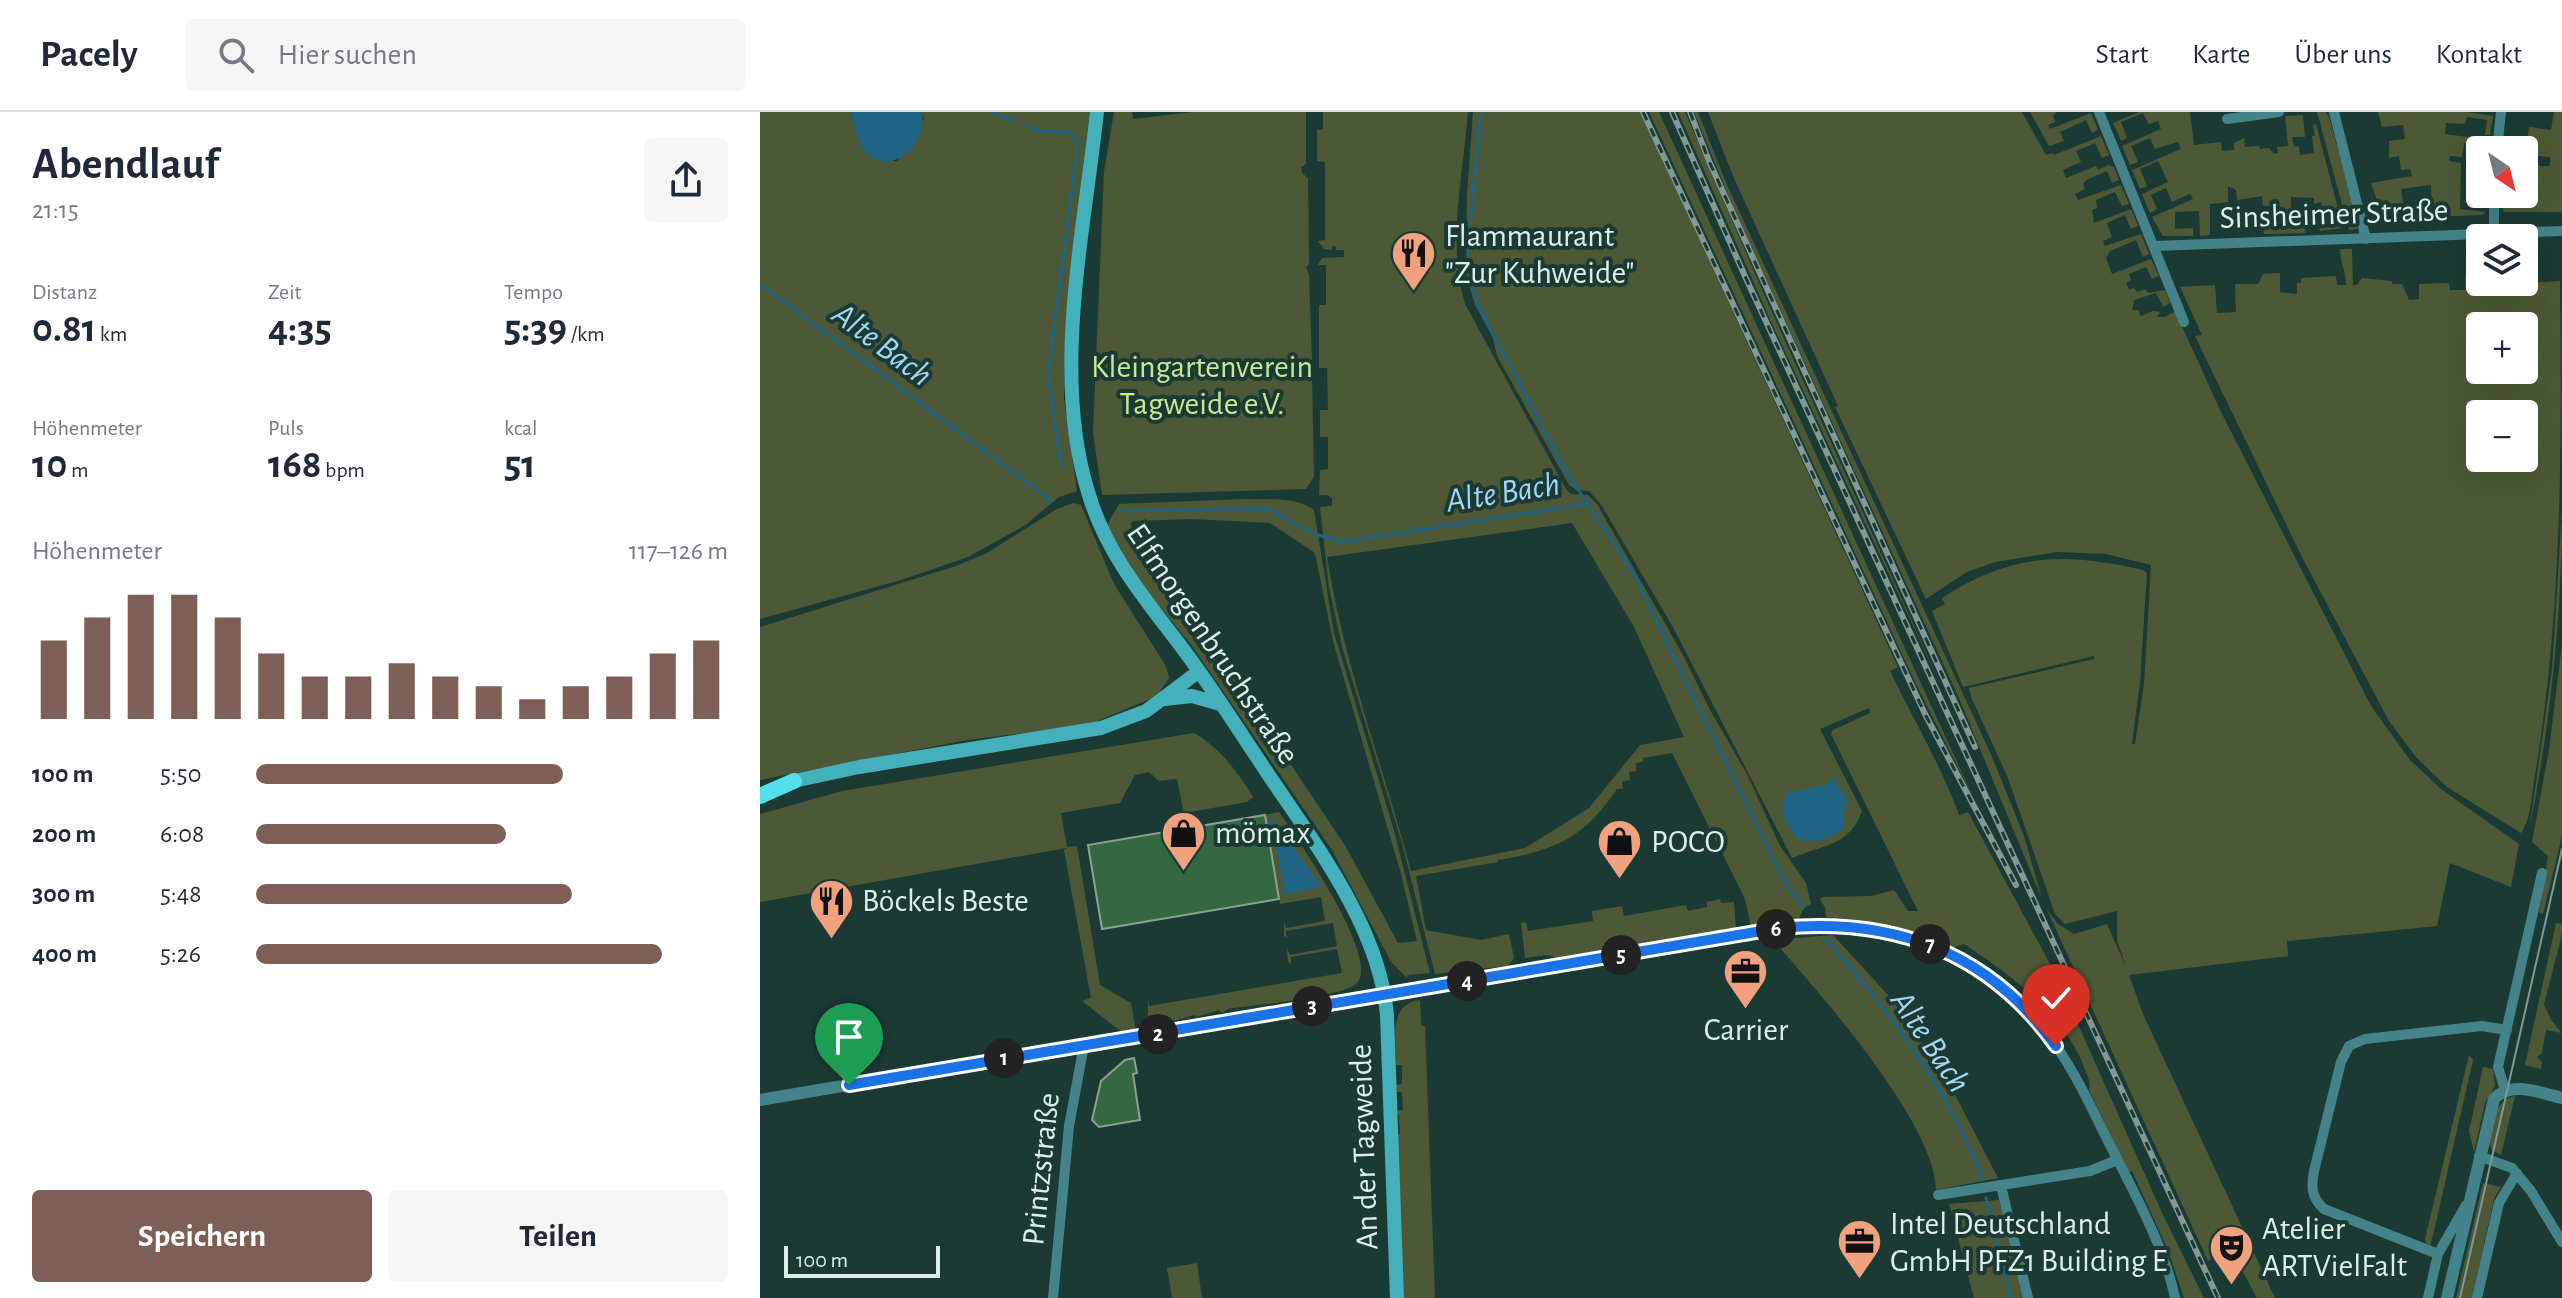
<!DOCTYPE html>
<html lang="de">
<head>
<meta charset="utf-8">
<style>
	:root { --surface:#fff; --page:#f6f6f7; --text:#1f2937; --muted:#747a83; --line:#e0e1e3; --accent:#7e5f57 }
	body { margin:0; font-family:"Alegreya Sans",sans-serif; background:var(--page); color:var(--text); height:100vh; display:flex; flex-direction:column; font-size:30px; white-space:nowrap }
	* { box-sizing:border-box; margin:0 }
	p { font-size:26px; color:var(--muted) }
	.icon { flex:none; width:44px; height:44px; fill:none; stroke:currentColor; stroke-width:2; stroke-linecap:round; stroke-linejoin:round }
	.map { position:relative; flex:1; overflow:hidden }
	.drawer { display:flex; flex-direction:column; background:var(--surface); width:760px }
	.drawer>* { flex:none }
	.needle { width:52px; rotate:145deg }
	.fabs { position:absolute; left:1706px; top:24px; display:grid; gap:16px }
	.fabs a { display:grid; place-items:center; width:72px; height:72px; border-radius:8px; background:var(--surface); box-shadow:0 8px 32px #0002; font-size:40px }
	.scale { position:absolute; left:24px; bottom:20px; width:156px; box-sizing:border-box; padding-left:8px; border:4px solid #deefea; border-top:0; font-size:22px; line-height:28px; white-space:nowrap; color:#deefea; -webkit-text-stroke:6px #1c3a34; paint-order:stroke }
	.pin { position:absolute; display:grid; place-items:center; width:68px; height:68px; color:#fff; margin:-82px -34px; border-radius:50% 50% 50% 0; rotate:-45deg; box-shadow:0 0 8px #0007 }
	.pin .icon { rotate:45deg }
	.km { position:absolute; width:40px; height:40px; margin:-20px; border-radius:50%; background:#222; color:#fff; font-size:22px; line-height:40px; text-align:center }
	.round { display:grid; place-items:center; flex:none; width:84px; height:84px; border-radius:8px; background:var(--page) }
	.overview { display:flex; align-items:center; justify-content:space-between; height:136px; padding:0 32px }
	h1 { font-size:44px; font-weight:700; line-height:60px }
	.figures { display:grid; grid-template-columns:repeat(3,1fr); gap:12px; height:136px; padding:8px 32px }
	.figures div { display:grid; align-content:center }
	.figures b { font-size:40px; font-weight:700 }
	.figures small { font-size:22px; font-weight:400 }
	.figures p { font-size:22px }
	.chart { height:224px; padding:16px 32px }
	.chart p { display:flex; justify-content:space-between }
	.chart svg { width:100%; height:144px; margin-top:8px; stroke:var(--accent); stroke-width:6 }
	.cta { display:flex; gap:16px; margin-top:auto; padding:16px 32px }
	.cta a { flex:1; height:92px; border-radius:8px; background:var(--accent); color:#fff; font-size:32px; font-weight:700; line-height:92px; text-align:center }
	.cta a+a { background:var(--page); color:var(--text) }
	ul { padding:0 32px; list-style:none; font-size:26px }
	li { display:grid; grid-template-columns:128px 96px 1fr; align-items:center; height:60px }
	li i { height:20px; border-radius:10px; background:var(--accent) }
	header { display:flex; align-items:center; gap:48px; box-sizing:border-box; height:112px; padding:0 40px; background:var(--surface); border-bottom:2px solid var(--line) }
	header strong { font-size:38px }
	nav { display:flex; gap:44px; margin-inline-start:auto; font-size:28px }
	.search { width:560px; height:72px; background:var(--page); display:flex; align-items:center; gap:20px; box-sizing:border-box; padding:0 28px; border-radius:8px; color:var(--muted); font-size:30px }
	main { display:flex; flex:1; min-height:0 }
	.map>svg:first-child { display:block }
</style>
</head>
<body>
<header>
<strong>Pacely</strong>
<div class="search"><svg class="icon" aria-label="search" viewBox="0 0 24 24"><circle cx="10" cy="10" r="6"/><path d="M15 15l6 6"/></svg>Hier suchen</div>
<nav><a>Start</a><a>Karte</a><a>Über uns</a><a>Kontakt</a></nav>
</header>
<main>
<section class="drawer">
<div class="overview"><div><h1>Abendlauf</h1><p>21:15</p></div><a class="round"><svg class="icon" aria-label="share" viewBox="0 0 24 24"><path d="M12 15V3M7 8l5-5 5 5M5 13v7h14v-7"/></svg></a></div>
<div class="figures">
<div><p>Distanz</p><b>0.81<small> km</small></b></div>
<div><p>Zeit</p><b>4:35</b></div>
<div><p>Tempo</p><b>5:39<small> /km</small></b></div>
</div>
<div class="figures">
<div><p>Höhenmeter</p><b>10<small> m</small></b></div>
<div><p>Puls</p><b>168<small> bpm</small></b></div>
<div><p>kcal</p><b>51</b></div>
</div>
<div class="chart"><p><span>Höhenmeter</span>117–126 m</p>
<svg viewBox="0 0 160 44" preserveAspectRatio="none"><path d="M5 44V20M15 44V13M25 44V6M35 44V6M45 44V13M55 44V24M65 44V31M75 44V31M85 44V27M95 44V31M105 44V34M115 44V38M125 44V34M135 44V31M145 44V24M155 44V20"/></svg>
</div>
<ul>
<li><b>100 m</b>5:50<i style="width:65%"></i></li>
<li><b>200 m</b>6:08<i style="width:53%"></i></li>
<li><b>300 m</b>5:48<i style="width:67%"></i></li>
<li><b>400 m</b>5:26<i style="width:86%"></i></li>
</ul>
<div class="cta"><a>Speichern</a><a>Teilen</a></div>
</section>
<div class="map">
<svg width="1802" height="1186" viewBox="0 0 1802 1186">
	<rect width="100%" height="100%" fill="#1c3a34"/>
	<path fill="#4d5936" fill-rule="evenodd" d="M0,0h91c6,27 14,50 46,49l27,-42 -2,-7h170l-27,232 -1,55 13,92 -18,6 -35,29 -56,31 -67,23 -141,39z
		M354,0h18l1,7 59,-7h114v52l-5,3 1,6 6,5 1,86 -3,3 3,8 3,88 -4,3 4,8 2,103 -8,12 -204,6 -9,-63 11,-260z
		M563,0h145c-5,62 -21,132 -3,192l101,185 5,5 17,1 9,9 86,151 27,55 37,64 32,70 27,39 5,21 -7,4 -6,12 -47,7 -6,-28 -73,-146 -29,5v4l-7,1v8l-7,1 1,8 -8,1 1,8h-6c-34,50 -61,61 -119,71v2l-82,14 10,54 55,10 28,-6 5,24 -6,8 -73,8 -33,-131 -59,-193 -14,-62 -9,-81 12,-1v-8l-4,-3h-9l1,-25 8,-1v-32h-8v-27h8l-1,-42h-8v-63h7v-40h-8l4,-7 22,-1v-7h-8v-4h-4v4l-8,-1 -6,-8 7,-1v-78l-8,-1v-31l6,-1zM812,411l62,104 50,110 -44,8 -51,63 -64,40 -114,23c-28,-105 -67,-206 -84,-314z
		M713,0h167l258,555 -8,4c23,48 51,94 69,144l9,-3 88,163 107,240 41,83h-20l-16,-48 -36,-79 -4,1 -39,-82c2,-9 -2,-15 -5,-23 -20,-54 -74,-92 -120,-123l-11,4c-42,-18 -82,-27 -127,-31l-1,-10 -5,-7 2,-3 49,-1 23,-6 14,21h10l-87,-177 2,-4 37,-17 -1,-5 -49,21 42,82c-12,35 -40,34 -70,47l-118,-229 -72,-123 -13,-15 -13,-1 -7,-5 -72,-129 -4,-18 -18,-33 -9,-30 1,-80z
		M889,0h10l315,687 -57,-113z
		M918,0h7l78,180 181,400 -171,-366z
		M934,0h4l29,73 263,567 34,84 18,63 -83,-201 -223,-484z
		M948,0h314l24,43 7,-2 1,2 47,-19 8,19 -7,3 -7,-15 -19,8 5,11 -18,8 3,8 30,-12 2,4 10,-5 6,2 5,13 -7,3 -5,-12 -21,9 -3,4 2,5 -10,5 3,6 43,-15 8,19 -7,2 -7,-14 -19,8 1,8 -5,2 2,13 37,-14 7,17 -7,3 -6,-14 -18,8 5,14 -9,4 2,5 36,-12 8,20 -6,3 -7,-17 -26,11 -4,7 6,16 39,-15 8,17 -7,3 -6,-12 -17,7 2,6 -5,3 3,7 5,-2 3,4 8,-3 3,4 17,-3 5,13 -7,4 -7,-14 -22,7 -2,10h6l3,6 12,-5 7,1 -3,5h8l10,-6 46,101 150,294 39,54 31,29 78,55 -8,43 -61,-24 -13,63 -150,15 1,15 -159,19 14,39 132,284h-18l-27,-50 -22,13 -161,-351 11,14 16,10 33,-10 19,43 -9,-27v-29l-52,13 -10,-10 -47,-136 -37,-81 -2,-9 125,-29v-3l-131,31 -31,-76 13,-7 -3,-6c69,-45 122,-46 201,-28l4,3 -7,109 -8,62h3l9,-60 7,-119 -45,-11 -49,-2 -62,10 -28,10 -41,27 -91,-192 3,-1 -105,-230z
		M1270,0h26l-3,4 2,6 -7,3 2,4 41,-16 7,17 -6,3 -6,-13 -26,12 4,9 -15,5z
		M1379,0h51l4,33 27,-3 1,9 12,-1v-7l10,-5 1,9 14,-1 1,3 9,-1 5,6 4,-1 -1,-6 11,-1 -3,-30 18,-1 2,22h-13l2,10 5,-1 1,9 14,-2 -2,-17h3l-2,-11 3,-1 27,104 -23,3 -1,-7 13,-1 -1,-17h-9l-1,-4 -7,2v-6l-23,-1v28h14v8l-41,1 -1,-8 16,-1v-25l-6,-1 -1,7h-9l-1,-10 -25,4 -1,-10 -8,-4v16l-18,2v31l-10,1 -1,-25 -24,1v17l18,-1v8h-30l-11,-19 41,-18 -3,-5 -18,8 -6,-14 -15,7 6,14 -7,4 -8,-19 26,-12 -10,-21 -18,8 7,17 -7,3 -8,-19 49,-21 -3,-7 -23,7 -5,-11 -19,8 7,16 -8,3 -8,-19 39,-17 -3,-8 -9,3 -6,-11 -22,9 6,16 -6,3 -8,-18z
		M1557,0h9l3,5 30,106 -2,6 -8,1z
		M1618,0h88l27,4 -3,19h-5l2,-15 -20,-3 -2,7 -19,-1 -1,11 45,6 -1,10h-5v-5l-20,-2 -2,14 -12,-1 -1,5 12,2 -1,46 26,3 -4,3 -50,2 -1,-32 -30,4 3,20 19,-3v11h-40l-12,-34 41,-7 -2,-7 -9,1 -2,-14 -10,2v-17l16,-2 -2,-14 -21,2z
		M1794,0h8v100h-59l-2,-18h8l-1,12 15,1 1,-32h11l1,-9h14v-9l-25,-2 4,-28 22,3z
		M1580,137h12l1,36h4l5,-7 30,3v3h10l7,16 10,-1v-15l30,-1 1,7h16l-1,-15 7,1v8h8l1,5h7l1,-4 18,-3 1,5 17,-1v-12l2,9 33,-2c2,159 2,329 -24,488 -4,18 -4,49 -15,64l-74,-46 -31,-30 -27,-36 -86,-162 -108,-223 7,-1 -22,-48 35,-2 2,28 19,-1 -1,-28h23l5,-10 17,-1v19l17,2v-11h4v-5l35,-2 1,9h9c0,-14 -6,-23 -6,-36zM1720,214h44v44h-44zM1764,302v44h-44v-44z
		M484,387c23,1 51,-3 70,11l20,123 59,194 37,146 -22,2 -1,3 -16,-16 -59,-112 -140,-204 -55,-67 -30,-54 12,-21zM432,407l78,4 45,30 18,88 68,233 16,67 -19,2 -52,-96 -216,-323 3,-3z
		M313,391l8,2 3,7 30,72 52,82 3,12 -12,18 -69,29 -121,15 -207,40v-153l196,-61 31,-13 68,-43z
		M1802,398c0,109 -12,215 -33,322l23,-163z
		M1802,532v192l-19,78 -4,-2 9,-56 -16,-14 17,-92z
		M434,621c27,16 43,38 59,64l-6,5 -63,11 -7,-34 -18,2 -10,-9 -14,3 -15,28 -59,10 6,34 10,-1 23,139 31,18 5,28 -13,2 -41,-32 9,-3 -27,-148 3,-2 -307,54v-88l82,-23z
		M519,700c17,25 104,149 77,172 -17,14 -104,21 -128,25l-6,4 -3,-3 -23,7 -2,-2 -40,12 -6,-6v-22l1,7 193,-33 -5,-24 -46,8v7l-3,-2 -1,-14 3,7 47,-9 -4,-23 -47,8 1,6 -3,-1v-15l2,7 39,-7 -4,-24 -41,7 -15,-89z
		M960,787l1,4 13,-1 2,28 -174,29 -15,-4 -22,3 -4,-35 5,-1 2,9 65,-10 -1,-10 30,-5 2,10 62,-11 2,6 19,-4v-5z
		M1796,811l6,1v10l-18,71 7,15 11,13 -16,-3 -4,23 -5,4 5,5 -1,7 -16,-4z
		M1073,823l65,71 53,81 47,91 -62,12c0,-66 -118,-199 -163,-250z
		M660,888l1,25 4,1 10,272h-32l-7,-163 4,-1 -1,-18 -3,-5 7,-1 -1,-18h-7v-7l7,-1v-19h-6c0,-26 -8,-61 24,-65z
		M1709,943l4,5 -40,175 -3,12h-3l-2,-8z
		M1723,955l10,2 2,17 -10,17 -11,49 -5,-21z
		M1755,984l-14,59 -9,-5c-8,-17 3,-51 23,-54z
		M1723,1071l18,4 -7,12 -22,99h-16z
		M1239,1088l26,98h-51l-25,-94z
		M437,1151l5,35h-30l-5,-30z"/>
	<path fill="#1f6484" d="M91,0h71c6,32 -33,70 -59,37 -7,-9 -9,-26 -12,-37z
		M1073,666l15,23 -4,9v17c-15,14 -25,15 -45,13 -13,-15 -23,-29 -11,-48l38,-7z
		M510,705l4,4 48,66 -37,7z"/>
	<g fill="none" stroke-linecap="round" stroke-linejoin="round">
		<path stroke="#1f6484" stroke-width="3" d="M231,0l24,10
			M721,0l-13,135 1,28 9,30 86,163 69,105 148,302 22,33
			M267,14l13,5 30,1 6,8 1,11 -29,224 13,90
			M0,172l292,217
			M360,399l149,-2 43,24 30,9 245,-38
			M1066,827c63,72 122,150 156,239
			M1226,1086l25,100"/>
	</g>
	<path fill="#336843" stroke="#8aa28f" stroke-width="2" d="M505,703l14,84 -177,30 -14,-84z
		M374,946l3,15 -4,1 7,46 -41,7 -7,-7 9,-39 24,-21z"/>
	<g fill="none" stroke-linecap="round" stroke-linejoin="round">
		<path stroke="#45838a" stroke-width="10" d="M1339,0l85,210
			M1574,0l32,127
			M1467,7l52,-7
			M1737,38l4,-38
			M1734,82v40
			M1395,134l407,-15
			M625,882c96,-15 191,-32 286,-48 48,-8 96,-19 144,-21 84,-5 176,35 228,103 24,30 41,64 58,99 25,51 63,116 74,171
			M1745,978l-7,-23 44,-194
			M1719,1044l33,12 19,23 31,51
			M1241,1074l27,112
			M1178,1083l152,-24 27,-11
			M1678,1142l-114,-45c-13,-12 -13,-22 -10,-38l27,-109 8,-16 16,-7 117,-13 25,4
			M293,1186l16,-172 15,-81
			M1668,1186l10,-44 28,-49
			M1717,1186l22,-95 18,-30"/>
		<path stroke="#45838a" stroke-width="12" d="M0,988l625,-106
			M1687,1186l47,-199c17,-19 46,-6 68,-1"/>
		<path stroke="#44b0bb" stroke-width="14" d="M337,0c-13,122 -46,265 -8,383 18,60 57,105 94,154 30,40 57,83 85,125 47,70 112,154 119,241l10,283
			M405,587l27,-3 28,8
			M34,669l65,-14 242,-39 45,-17 52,-39"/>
		<path stroke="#54dfee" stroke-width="16" d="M0,684l34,-15"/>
		<path stroke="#829994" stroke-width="2" d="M1700,1186l102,-449"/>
		<defs>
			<path id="rail" d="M883,0l283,604 90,169
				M912,0l72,162 474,1024
				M930,0l19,49 266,586"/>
		</defs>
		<use href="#rail" stroke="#829994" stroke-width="6"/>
		<use href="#rail" stroke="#1c3a34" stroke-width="3" stroke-dasharray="9" stroke-linecap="butt"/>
	</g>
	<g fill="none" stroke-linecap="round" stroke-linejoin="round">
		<defs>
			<path id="route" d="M89,973l931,-157c113,-11 209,24 276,118"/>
		</defs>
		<use href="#route" stroke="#fff" stroke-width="16"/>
		<use href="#route" stroke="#1a73e8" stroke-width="10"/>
	</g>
	<defs>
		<symbol id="restaurant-pin" viewBox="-11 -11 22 30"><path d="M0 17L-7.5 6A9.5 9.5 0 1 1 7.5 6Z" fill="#f2a17e" stroke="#1c3a34"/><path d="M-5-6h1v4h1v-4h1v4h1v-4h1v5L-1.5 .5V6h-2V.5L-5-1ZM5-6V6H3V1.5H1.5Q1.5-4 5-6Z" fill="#111"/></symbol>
		<symbol id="shop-pin" viewBox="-11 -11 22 30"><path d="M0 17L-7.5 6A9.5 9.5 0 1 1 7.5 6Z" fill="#f2a17e" stroke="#1c3a34"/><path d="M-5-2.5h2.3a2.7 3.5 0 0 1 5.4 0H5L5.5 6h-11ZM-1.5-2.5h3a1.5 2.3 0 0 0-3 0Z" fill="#111"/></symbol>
		<symbol id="office-pin" viewBox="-11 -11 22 30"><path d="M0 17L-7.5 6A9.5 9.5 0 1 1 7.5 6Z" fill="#f2a17e" stroke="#1c3a34"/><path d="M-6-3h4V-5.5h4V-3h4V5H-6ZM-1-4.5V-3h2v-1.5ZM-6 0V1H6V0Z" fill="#111"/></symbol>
		<symbol id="theatre-pin" viewBox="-11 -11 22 30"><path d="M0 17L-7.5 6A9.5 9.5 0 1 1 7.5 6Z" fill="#f2a17e" stroke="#1c3a34"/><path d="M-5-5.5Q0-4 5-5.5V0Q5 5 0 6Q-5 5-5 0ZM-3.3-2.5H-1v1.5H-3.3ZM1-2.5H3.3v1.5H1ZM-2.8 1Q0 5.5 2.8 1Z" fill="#111"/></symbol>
	</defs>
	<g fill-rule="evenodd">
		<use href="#restaurant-pin" x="628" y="116" width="51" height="69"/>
		<use href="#shop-pin" x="398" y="696" width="51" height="69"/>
		<use href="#shop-pin" x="834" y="704" width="51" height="69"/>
		<use href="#restaurant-pin" x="46" y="764" width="51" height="69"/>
		<use href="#office-pin" x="960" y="834" width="51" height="69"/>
		<use href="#office-pin" x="1074" y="1104" width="51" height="69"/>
		<use href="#theatre-pin" x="1446" y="1110" width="51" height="69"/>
	</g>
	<g text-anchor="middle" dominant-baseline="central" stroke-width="8" stroke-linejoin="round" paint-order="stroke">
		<g font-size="32" fill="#deefea" stroke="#1c3a34">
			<text transform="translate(1574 102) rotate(-2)">Sinsheimer Straße</text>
			<text transform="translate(453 532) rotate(56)">Elfmorgenbruchstraße</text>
			<text transform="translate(604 1035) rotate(-92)">An der Tagweide</text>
			<text transform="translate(281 1057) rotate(-84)">Printzstraße</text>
		</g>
		<g font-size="32" fill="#deefea" stroke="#1c3a34" text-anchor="start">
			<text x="685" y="124">Flammaurant<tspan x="685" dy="37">"Zur Kuhweide"</tspan></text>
			<text x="455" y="721">mömax</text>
			<text x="891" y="730">POCO</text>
			<text x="102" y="789">Böckels Beste</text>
			<text x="986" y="918" text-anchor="middle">Carrier</text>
			<text x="1130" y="1112">Intel Deutschland<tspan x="1130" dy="37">GmbH PFZ1 Building E</tspan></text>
			<text x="1502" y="1117">Atelier<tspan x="1502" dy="37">ARTVielFalt</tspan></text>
		</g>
		<g font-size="32" fill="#cae894" stroke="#1c3a34">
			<text x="442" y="255">Kleingartenverein<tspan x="442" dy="37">Tagweide e.V.</tspan></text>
		</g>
		<g font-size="34" font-style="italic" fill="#a2d8f5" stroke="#1c3a34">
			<text transform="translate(122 233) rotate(37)">Alte Bach</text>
			<text transform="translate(743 381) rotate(-9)">Alte Bach</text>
			<text transform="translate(1170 930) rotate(56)">Alte Bach</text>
		</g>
	</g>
</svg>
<div class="fabs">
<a><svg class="needle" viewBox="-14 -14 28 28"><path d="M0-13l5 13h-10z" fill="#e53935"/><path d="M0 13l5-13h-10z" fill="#747a83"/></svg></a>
<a><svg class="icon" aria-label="layers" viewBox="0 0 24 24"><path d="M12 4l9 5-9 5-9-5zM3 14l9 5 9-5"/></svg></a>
<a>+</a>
<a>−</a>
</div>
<div class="scale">100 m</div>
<div class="pin" style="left:89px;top:973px;background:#1e9e55"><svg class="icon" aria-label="arrive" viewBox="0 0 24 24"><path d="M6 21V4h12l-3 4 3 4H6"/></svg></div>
<div class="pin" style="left:1296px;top:934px;background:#d93025"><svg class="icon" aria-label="check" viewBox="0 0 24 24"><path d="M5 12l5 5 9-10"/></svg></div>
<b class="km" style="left:244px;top:946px">1</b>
<b class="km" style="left:398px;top:922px">2</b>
<b class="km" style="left:552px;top:894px">3</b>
<b class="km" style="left:707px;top:869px">4</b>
<b class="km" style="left:861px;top:843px">5</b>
<b class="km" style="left:1016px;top:817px">6</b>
<b class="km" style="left:1170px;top:832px">7</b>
</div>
</main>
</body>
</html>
